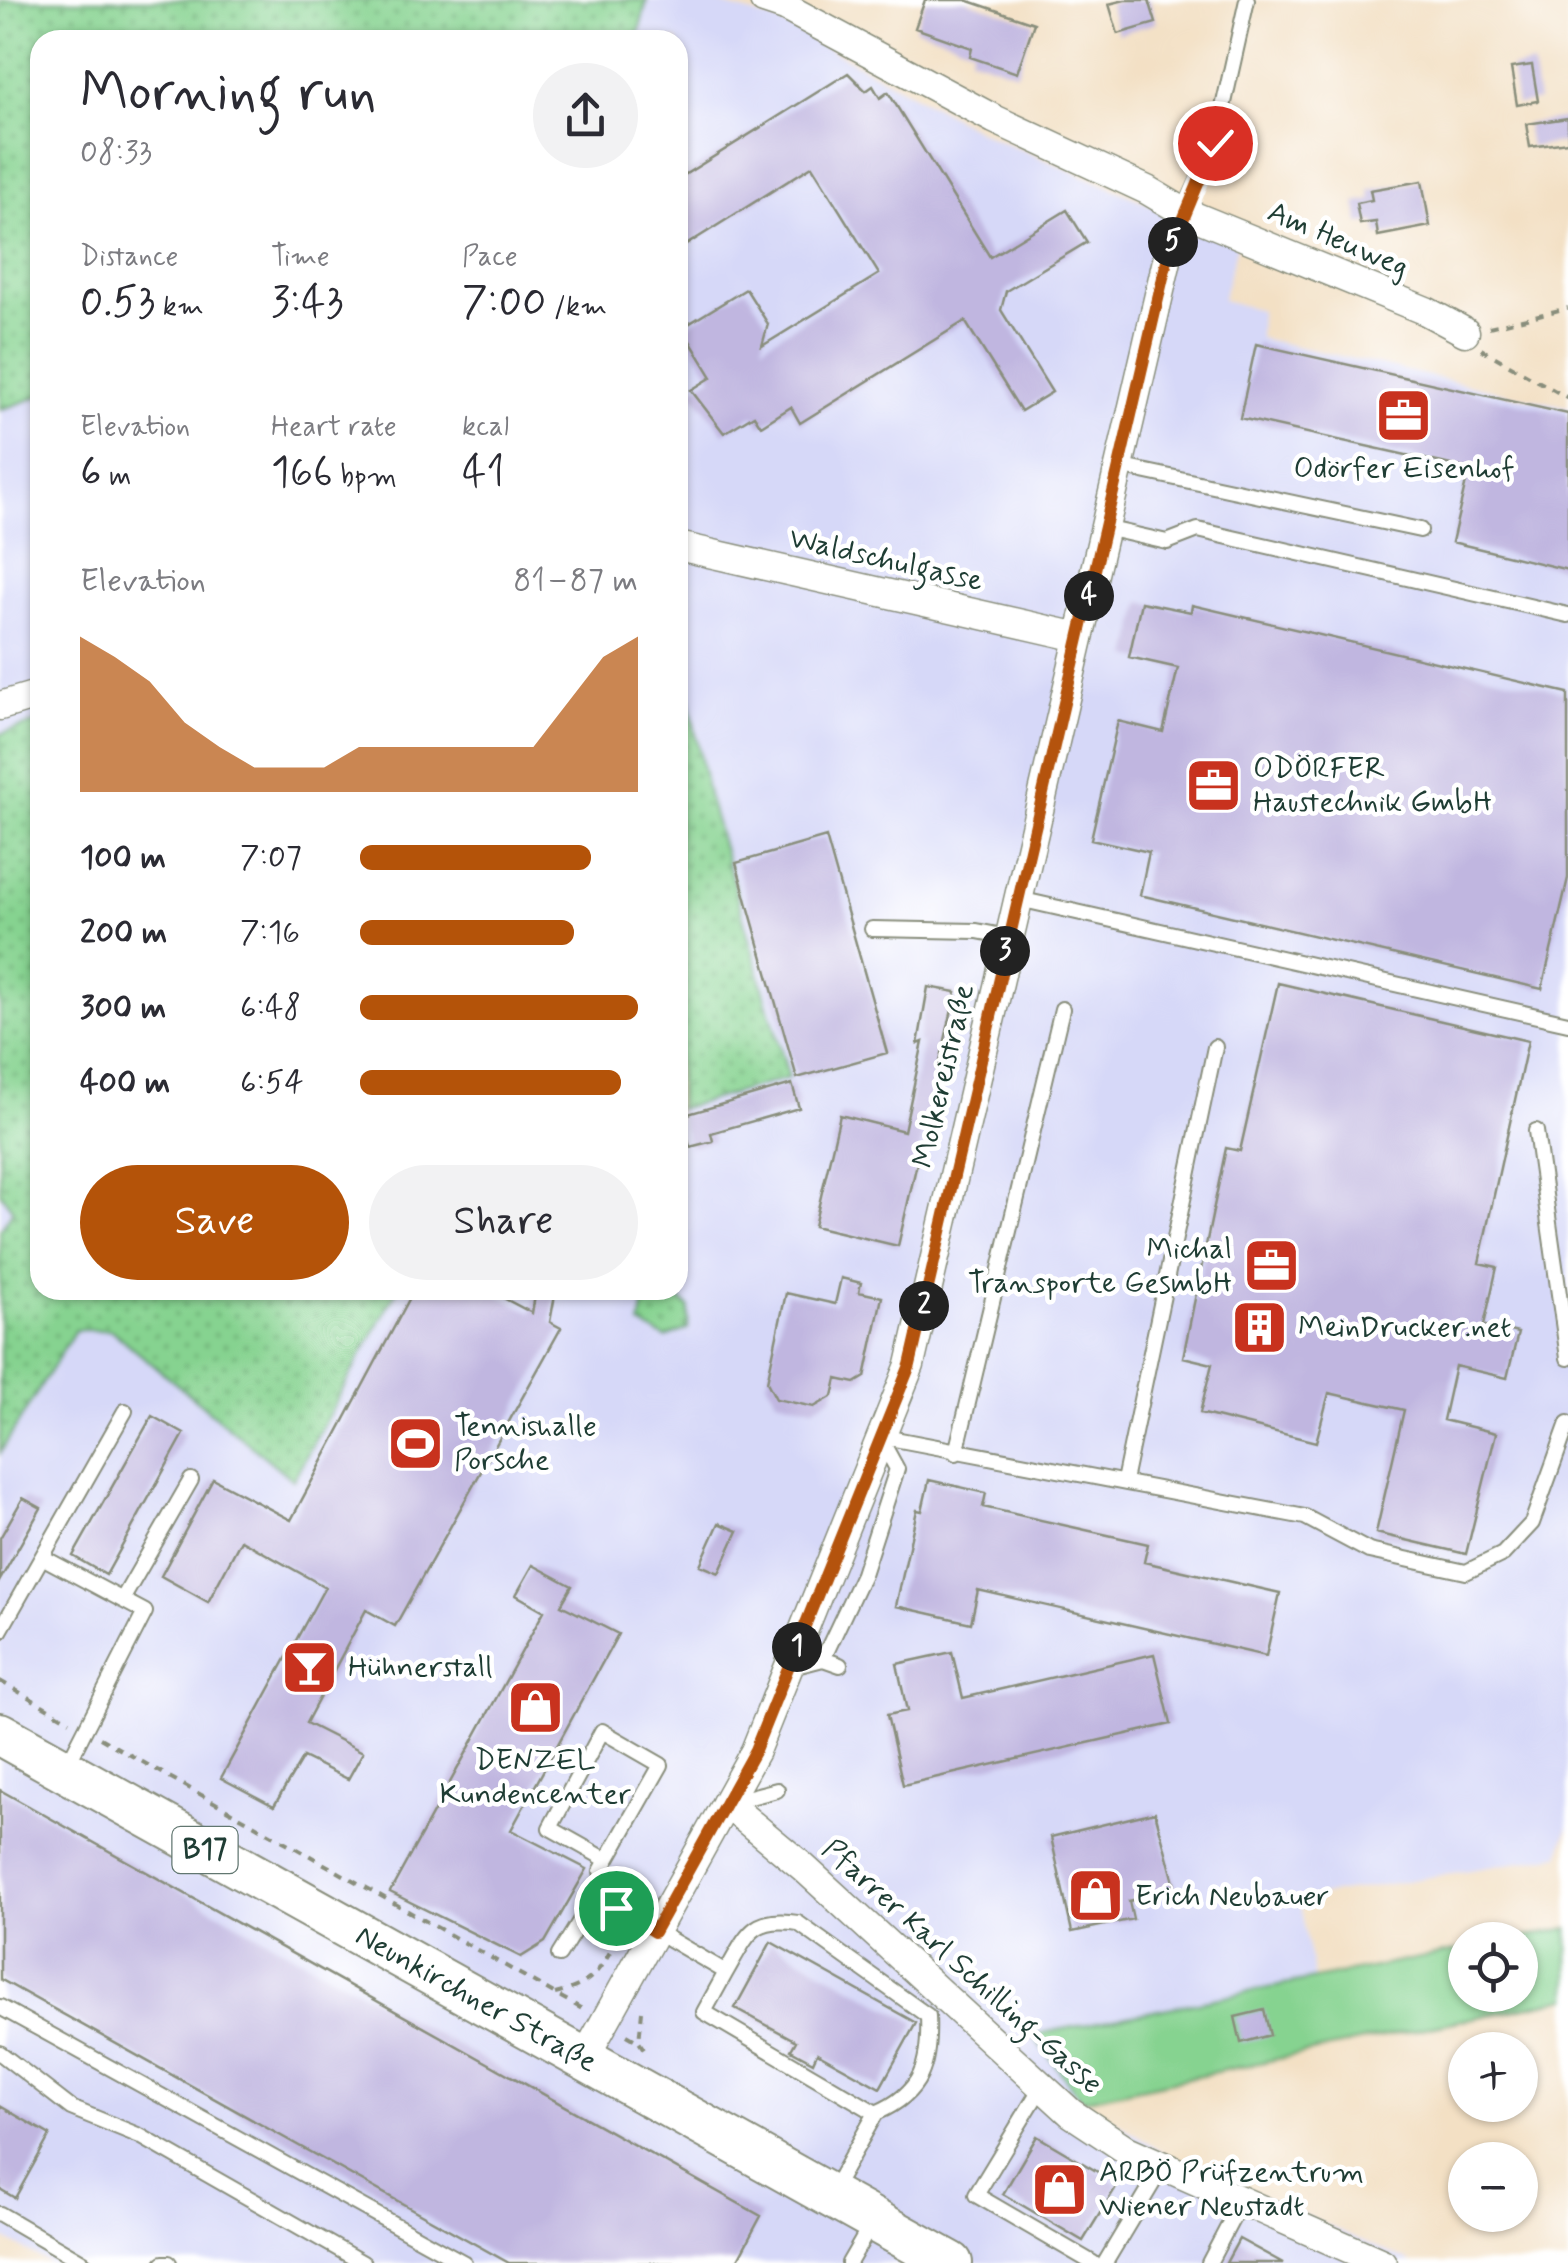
<!DOCTYPE html>
<html lang="en">
<head>
<meta charset="utf-8">
<style>
	:root { --surface:#fff; --page:#f2f2f3; --text:#2b2b33; --muted:#7c7c81; --accent:#b45309 }
	body { margin:0; font-family:Mynerve,sans-serif; background:var(--page); color:var(--text); height:100vh; display:flex; flex-direction:column; font-size:38px; white-space:nowrap }
	* { box-sizing:border-box; margin:0 }
	p { font-size:32px; color:var(--muted) }
	.icon { flex:none; width:55px; height:55px; fill:none; stroke:currentColor; stroke-width:2; stroke-linecap:round; stroke-linejoin:round }
	.map { position:relative; flex:1; overflow:hidden }
	.panel { position:absolute; left:30px; top:30px; width:658px; height:1270px; display:flex; flex-direction:column; background:var(--surface); border-radius:30px; box-shadow:0 2px 8px #0004 }
	.panel>* { flex:none }
	.buttons { position:absolute; left:1448px; top:1922px; display:grid; gap:20px }
	.buttons a { display:grid; place-items:center; width:90px; height:90px; border-radius:50%; background:var(--surface); box-shadow:0 2px 8px #0004; font-size:50px }
	.pin { position:absolute; display:grid; place-items:center; width:85px; height:85px; color:#fff; margin:-42px; border:5px solid #fff; border-radius:50%; box-shadow:0 2px 10px #0007 }
	.km { position:absolute; width:50px; height:50px; margin:-25px; border-radius:50%; background:#222; color:#fff; font-size:28px; line-height:50px; text-align:center }
	.round { display:grid; place-items:center; flex:none; width:105px; height:105px; border-radius:52px; background:var(--page) }
	.overview { display:flex; align-items:center; justify-content:space-between; height:170px; padding:0 50px }
	h1 { font-size:55px; font-weight:600; line-height:75px }
	.stats { display:grid; grid-template-columns:repeat(3,1fr); gap:15px; height:170px; padding:10px 50px }
	.stats div { display:grid; align-content:center }
	.stats b { font-size:42px; font-weight:600 }
	.stats small { font-size:28px; font-weight:400 }
	.stats p { font-size:28px }
	.chart { height:280px; padding:20px 50px }
	.chart p { display:flex; justify-content:space-between }
	.chart svg { width:100%; height:180px; margin-top:10px; fill:var(--accent); opacity:.7 }
	.action { display:flex; gap:20px; margin-top:auto; padding:20px 50px }
	.action a { flex:1; height:115px; border-radius:60px; background:var(--accent); color:#fff; font-size:40px; font-weight:600; line-height:115px; text-align:center }
	.action a+a { background:var(--page); color:var(--text) }
	ul { padding:0 50px; list-style:none; font-size:32px }
	li { display:grid; grid-template-columns:160px 120px 1fr; align-items:center; height:75px }
	li i { height:25px; border-radius:12px; background:var(--accent) }
	.map>svg:first-child { display:block }
</style>
</head>
<body>
<div class="map">
<svg width="1568" height="2263" viewBox="0 0 1568 2263">
	<defs>
		<pattern id="grass-dots" width="8" height="8" patternUnits="userSpaceOnUse" patternTransform="scale(2.5)"><rect width="8" height="8" fill="#86d390"/><path d="M2 2h.1M6 6h.1" fill="none" stroke="#6dac76" stroke-width="1.8" stroke-linecap="round"/></pattern>
	</defs>
	<rect width="100%" height="100%" fill="#fff"/>
	<filter id="ink" filterUnits="userSpaceOnUse"><feTurbulence type="fractalNoise" baseFrequency=".01" numOctaves="2"/><feDisplacementMap in="SourceGraphic" scale="20" xChannelSelector="R" yChannelSelector="G"/><feConvolveMatrix kernelMatrix="1 2 1 2 8 2 1 2 1" color-interpolation-filters="sRGB"/></filter>
	<filter id="wash" filterUnits="userSpaceOnUse"><feTurbulence type="fractalNoise" baseFrequency=".0048" numOctaves="4" result="noise"/><feDisplacementMap in="SourceGraphic" scale="40" xChannelSelector="R" yChannelSelector="G"/><feGaussianBlur stdDeviation="2.25" result="paint"/><feColorMatrix in="noise" values="0 0 0 0 0 0 0 0 0 0 0 0 0 0 0 0 0 1.4 0 .05"/><feComposite in="paint" operator="in"/></filter>
	<g filter="url(#wash)">
		<rect width="100%" height="100%" fill="#f3e0c4"/>
		<path fill="#d6d8f8" d="M647,0h59l74,22 207,113 251,107 -16,58 38,10 -1,28 309,69v1419l-8,29 -261,44 15,80 -280,56 48,65 86,55 244,108h-1363l-49,-27v-1826l40,-14v894h638v-1250h-41z"/>
		<path fill="url(#grass-dots)" stroke="#528862" stroke-width="2.5" d="M0,0h647l-10,40h-597v356l-40,14z
			M678,645l30,150 81,283 -111,31z
			M40,722v568h357l-104,190 -182,-150h-36l-75,123v-223l13,-20 -13,-18v-458z
			M668,1290l21,17 -1,22 -22,9 -26,-13 5,-29z"/>
		<path fill="#86d390" stroke="#528862" stroke-width="2.5" d="M1568,1928v70l-486,102 -49,-65 432,-86v46h55v-55h-12z"/>
		<g id="blocks">
			<path fill="#c0b6e0" d="M925,0h41l68,23 -17,50 -47,-16 2,-9 -57,-20z
				M1125,0h24l7,23 -38,11 -9,-30z
				M1532,65l6,36 -21,4 -6,-37z
				M848,73l18,18 7,-5 7,12 8,-6 102,165 77,-47 20,32 -81,49 -5,19 51,82 -31,19 -56,-90 -165,102 -9,-16 -30,19 -7,-11 -30,18 -33,-43 21,-13 -30,-49 64,-39 22,35 -6,22 117,-72 -67,-108 -134,84v-71z
				M1568,118v24l-38,5 -4,-23z
				M1422,181l8,45 -52,10 -2,-14 -16,2 -4,-21 16,-3 -2,-10z
				M1256,344l312,70v156l-116,-28 17,-73 -229,-51z
				M1141,602l50,10 1,-7 376,88v185l-26,111 -402,-94 9,-43 -58,-13 27,-118 45,11 15,-64 -49,-11z
				M826,837l61,216 -90,25 -61,-215z
				M1278,983l250,58 -49,222 18,4 -13,58 34,8 -11,45 -52,-12 -12,54 53,13 -30,121 -90,-21 28,-123 -75,-17 -13,49 -116,-29 12,-49 -29,-7 43,-209 14,3z
				M928,987l28,5 -58,254 -84,-20 26,-111 64,16 19,-89 -5,2z
				M792,1084l7,24 -88,25 2,8 -23,6 -9,-31z
				M841,1278l20,5 -2,9 23,5 -17,80 -10,6 -18,-4 -4,17 -19,11 -38,-8 -9,-17 19,-89 49,11z
				M414,1290h74l44,23 4,-23h20l-6,32 11,6 -166,298 -29,-16 -60,113 57,29 -15,27 -45,-22 -29,49 -53,-28 104,-191 -84,-47 -33,62 -47,-26 52,-97 78,41z
				M152,1416l32,18 -78,141 -33,-19z
				M929,1480l57,13 -3,14 165,37 -4,18 136,31 -14,63 -288,-66 -7,33 -75,-17 21,-96 5,1z
				M23,1498l18,10 -41,72v-42z
				M719,1523l19,8 -19,42 -19,-8z
				M533,1565l39,21 -11,19 57,29 -107,196 76,39 -42,73 -24,15 -131,-65 154,-281 -28,-16z
				M952,1652l11,46 191,-44 17,70 -268,61 -16,-70 20,-4 -10,-47z
				M0,1790l761,426 -25,47h-227l-509,-284z
				M1155,1812l21,77 -47,12 4,18 -61,13 -21,-95z
				M771,1942l145,81 -36,65 -63,-35 -4,9 -22,-12 5,-9 -61,-33z
				M1264,2010l6,25 -29,8 -6,-26z
				M0,2106l50,29 -35,63 -15,-9z
				M1037,2136l81,48 -35,57 -80,-47z
				M1239,2239l44,24h-57z"/>
		</g>
	</g>
	<g filter="url(#ink)">
		<use href="#blocks" fill-opacity="0" stroke="#898e7c" stroke-width="2.5"/>
		<g fill="none" stroke-linecap="round" stroke-linejoin="round">
			<defs>
				<path id="lane" d="M1184,212l31,-69 32,-143
					M1119,466l301,64
					M1105,528l62,14 31,-12 370,85
					M1019,899l549,124
					M872,929l105,2 31,6
					M1536,1131l32,227
					M879,1436l426,81 64,34 97,21 37,-18 29,-31 36,-100
					M956,1453l106,-444
					M1124,1481l91,-434
					M42,1557l103,55 -78,153
					M122,1600l69,-120
					M0,1631l125,-220
					M823,1659l40,-85 34,-105 -17,-31
					M788,1668l35,-9 17,6
					M727,1803l50,-13
					M607,1860l-57,-32 52,-97 59,34 -54,95 -6,11 5,22 10,15 110,64 -22,40 172,101 -44,78
					M559,1955l34,-55 13,-7
					M726,1972c21,-36 26,-57 72,-49l130,93c2,47 -5,77 -52,97
					M0,2007l464,256
					M0,2053l71,55 69,28 223,127
					M1042,2086l-66,109 117,68
					M0,2214l84,49
					M163,2263h6
					M849,2263l22,-38
					M1105,2263l58,-97
					M1209,2263l32,-61"/>
				<path id="street" d="M764,0l21,7 209,112 153,71 37,22 242,99 39,21
					M678,546l401,91
					M0,706l40,-12
					M726,1803l77,64 268,246 56,37 255,113
					M584,2059l171,-308 155,-386 258,-1109 16,-44"/>
				<g id="primary">
					<path id="s1" d="M0,1734l951,529"/>
				</g>
			</defs>
			<use href="#lane" stroke="#898e7c" stroke-width="18"/>
			<use href="#street" stroke="#898e7c" stroke-width="31"/>
			<use href="#primary" stroke="#898e7c" stroke-width="46"/>
			<path stroke="#898e7c" stroke-width="4" stroke-dasharray="8 8" stroke-linecap="butt" d="M1489,327l79,-19
				M1481,349l87,49
				M0,1681l70,40
				M100,1738l484,272
				M555,1994c42,-11 45,-26 66,-61
				M642,2011l-3,31 8,12
				M627,2035l12,7"/>
			<use href="#lane" stroke="#fff" stroke-width="14"/>
			<use href="#street" stroke="#fff" stroke-width="28"/>
			<use href="#primary" stroke="#fff" stroke-width="42"/>
		</g>
	</g>
	<g fill="none" stroke-linecap="round" stroke-linejoin="round" filter="url(#ink)">
		<defs>
			<path id="route" d="M616,1908l38,24 101,-182 155,-385 258,-1109 47,-113"/>
		</defs>
		<use href="#route" stroke="#fff" stroke-width="20"/>
		<use href="#route" stroke="#b45309" stroke-width="12"/>
	</g>
	<defs>
		<symbol id="office-square" viewBox="-11 -11 22 22"><rect x="-9" y="-9" width="18" height="18" rx="4" fill="#c8321e" stroke="#fff"/><path d="M-6-3h4V-5.5h4V-3h4V5H-6ZM-1-4.5V-3h2v-1.5ZM-6 0V1H6V0Z" fill="#fff"/></symbol>
		<symbol id="building-square" viewBox="-11 -11 22 22"><rect x="-9" y="-9" width="18" height="18" rx="4" fill="#c8321e" stroke="#fff"/><path d="M-4-6H4V6H1V3H-1V6H-4ZM-2.5-4.3h1.7v1.8h-1.7ZM.8-4.3h1.7v1.8H.8ZM-2.5-1h1.7V.8h-1.7ZM.8-1h1.7V.8H.8Z" fill="#fff"/></symbol>
		<symbol id="stadium-square" viewBox="-11 -11 22 22"><rect x="-9" y="-9" width="18" height="18" rx="4" fill="#c8321e" stroke="#fff"/><path d="M0-5a6.5 5 0 1 0 0 10a6.5 5 0 1 0 0-10ZM-3.5-1.8h7v3.6h-7Z" fill="#fff"/></symbol>
		<symbol id="bar-square" viewBox="-11 -11 22 22"><rect x="-9" y="-9" width="18" height="18" rx="4" fill="#c8321e" stroke="#fff"/><path d="M-6-5H6L.8 .8V4.5H3.5V6h-7V4.5H-.8V.8Z" fill="#fff"/></symbol>
		<symbol id="shop-square" viewBox="-11 -11 22 22"><rect x="-9" y="-9" width="18" height="18" rx="4" fill="#c8321e" stroke="#fff"/><path d="M-5-2.5h2.3a2.7 3.5 0 0 1 5.4 0H5L5.5 6h-11ZM-1.5-2.5h3a1.5 2.3 0 0 0-3 0Z" fill="#fff"/></symbol>
	</defs>
	<g fill-rule="evenodd">
		<use href="#office-square" x="1372" y="384" width="63" height="63"/>
		<use href="#office-square" x="1182" y="754" width="63" height="63"/>
		<use href="#office-square" x="1240" y="1234" width="63" height="63"/>
		<use href="#building-square" x="1228" y="1296" width="63" height="63"/>
		<use href="#stadium-square" x="384" y="1412" width="63" height="63"/>
		<use href="#bar-square" x="278" y="1636" width="63" height="63"/>
		<use href="#shop-square" x="504" y="1676" width="63" height="63"/>
		<use href="#shop-square" x="1064" y="1864" width="63" height="63"/>
		<use href="#shop-square" x="1028" y="2158" width="63" height="63"/>
	</g>
	<g text-anchor="middle" dominant-baseline="central" stroke-width="9" stroke-linejoin="round" paint-order="stroke">
		<rect fill="#fff" stroke="#627771" stroke-width="2.5" x="172.5" y="1827" width="65" height="46" rx="8"/>
		<g font-size="28" font-weight="bold" fill="#1f3d34">
			<text x="205" y="1850">B17</text>
		</g>
		<g font-size="30" fill="#1f3d34" stroke="#fff">
			<text transform="translate(1338 240) rotate(23)">Am Heuweg</text>
			<text transform="translate(886 560) rotate(13)">Waldschulgasse</text>
			<text transform="translate(944 1076) rotate(-77)">Molkereistraße</text>
			<text transform="translate(962 1967) rotate(42)">Pfarrer Karl Schilling-Gasse</text>
			<text stroke="none"><textPath href="#s1" startOffset="545">Neunkirchner Straße</textPath></text>
		</g>
		<g font-size="30" fill="#1f3d34" stroke="#fff" text-anchor="start">
			<text x="1404" y="468" text-anchor="middle">Odörfer Eisenhof</text>
			<text x="1253" y="768">ODÖRFER<tspan x="1253" dy="34">Haustechnik GmbH</tspan></text>
			<text x="1232" y="1249" text-anchor="end">Michal<tspan x="1232" dy="34">Transporte GesmbH</tspan></text>
			<text x="1298" y="1327">MeinDrucker.net</text>
			<text x="454" y="1426">Tennishalle<tspan x="454" dy="34">Porsche</tspan></text>
			<text x="348" y="1667">Hühnerstall</text>
			<text x="535" y="1760" text-anchor="middle">DENZEL<tspan x="535" dy="34">Kundencenter</tspan></text>
			<text x="1135" y="1896">Erich Neubauer</text>
			<text x="1099" y="2172">ARBÖ Prüfzentrum<tspan x="1099" dy="34">Wiener Neustadt</tspan></text>
		</g>
	</g>
</svg>
<div class="buttons">
<a><svg class="icon" aria-label="locate" viewBox="0 0 24 24"><circle cx="12" cy="12" r="6"/><path d="M12 2v4M12 18v4M2 12h4M18 12h4"/></svg></a>
<a>+</a>
<a>−</a>
</div>
<div class="pin" style="left:616px;top:1908px;background:#1e9e55"><svg class="icon" aria-label="arrive" viewBox="0 0 24 24"><path d="M6 21V4h12l-3 4 3 4H6"/></svg></div>
<div class="pin" style="left:1215px;top:143px;background:#d93025"><svg class="icon" aria-label="check" viewBox="0 0 24 24"><path d="M5 12l5 5 9-10"/></svg></div>
<b class="km" style="left:797px;top:1647px">1</b>
<b class="km" style="left:924px;top:1306px">2</b>
<b class="km" style="left:1005px;top:951px">3</b>
<b class="km" style="left:1089px;top:596px">4</b>
<b class="km" style="left:1173px;top:242px">5</b>
<section class="panel">
<div class="overview"><div><h1>Morning run</h1><p>08:33</p></div><a class="round"><svg class="icon" aria-label="share" viewBox="0 0 24 24"><path d="M12 15V3M7 8l5-5 5 5M5 13v7h14v-7"/></svg></a></div>
<div class="stats">
<div><p>Distance</p><b>0.53<small> km</small></b></div>
<div><p>Time</p><b>3:43</b></div>
<div><p>Pace</p><b>7:00<small> /km</small></b></div>
</div>
<div class="stats">
<div><p>Elevation</p><b>6<small> m</small></b></div>
<div><p>Heart rate</p><b>166<small> bpm</small></b></div>
<div><p>kcal</p><b>41</b></div>
</div>
<div class="chart"><p><span>Elevation</span>81–87 m</p>
<svg viewBox="0 0 160 44" preserveAspectRatio="none"><path d="M0 44V6L10 11L20 17L30 27L40 33L50 38L60 38L70 38L80 33L90 33L100 33L110 33L120 33L130 33L140 22L150 11L160 6V44z"/></svg>
</div>
<ul>
<li><b>100 m</b>7:07<i style="width:83%"></i></li>
<li><b>200 m</b>7:16<i style="width:77%"></i></li>
<li><b>300 m</b>6:48<i style="width:100%"></i></li>
<li><b>400 m</b>6:54<i style="width:94%"></i></li>
</ul>
<div class="action"><a>Save</a><a>Share</a></div>
</section>
</div>
</body>
</html>
